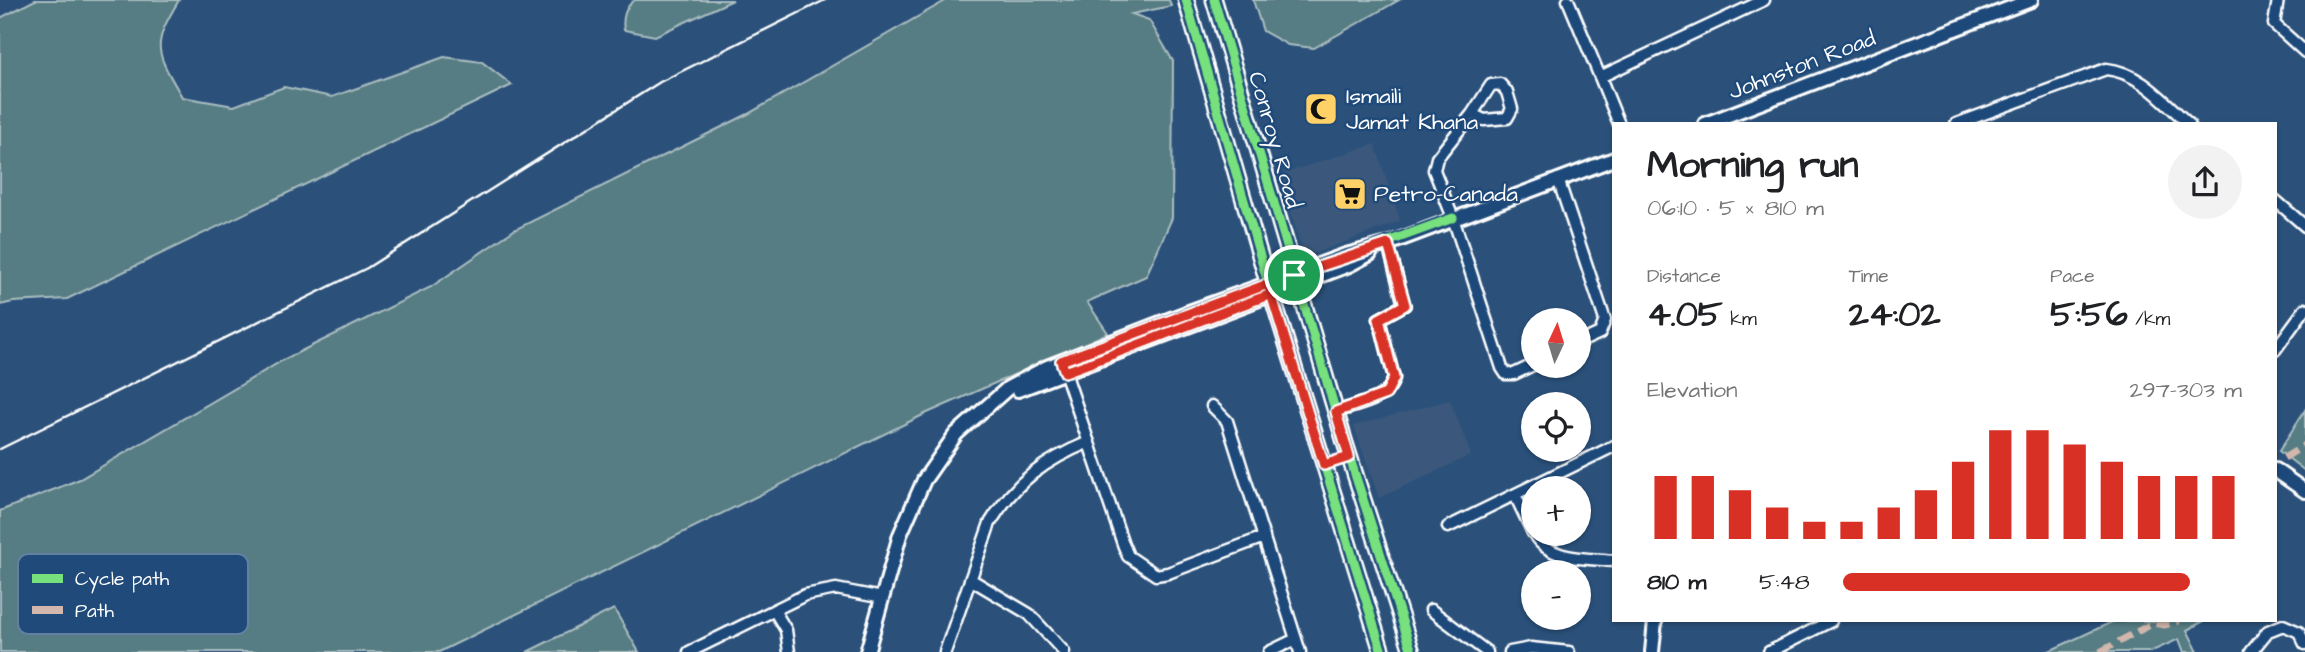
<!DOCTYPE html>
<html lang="en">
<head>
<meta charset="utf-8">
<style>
	:root { --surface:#fff; --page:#f2f2f2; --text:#202124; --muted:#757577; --accent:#d93025 }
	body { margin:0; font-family:"Architects Daughter",sans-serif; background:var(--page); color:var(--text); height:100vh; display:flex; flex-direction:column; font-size:26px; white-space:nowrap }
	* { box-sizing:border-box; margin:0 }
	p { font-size:23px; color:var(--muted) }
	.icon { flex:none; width:38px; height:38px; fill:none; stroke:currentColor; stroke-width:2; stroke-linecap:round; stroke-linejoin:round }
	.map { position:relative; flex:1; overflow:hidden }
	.sheet { position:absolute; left:1612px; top:122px; width:665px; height:500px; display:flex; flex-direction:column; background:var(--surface); border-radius:0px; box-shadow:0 2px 5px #0004 }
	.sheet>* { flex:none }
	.needle { width:46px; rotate:4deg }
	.fabs { position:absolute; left:1521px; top:308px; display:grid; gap:14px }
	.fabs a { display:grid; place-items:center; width:70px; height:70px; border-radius:50%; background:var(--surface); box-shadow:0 2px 5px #0004; font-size:35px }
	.pin { position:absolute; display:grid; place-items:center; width:60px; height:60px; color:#fff; margin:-30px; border:4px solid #fff; border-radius:50%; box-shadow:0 2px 7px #0007 }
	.round { display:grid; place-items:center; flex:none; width:74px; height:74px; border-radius:37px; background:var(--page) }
	.summary { display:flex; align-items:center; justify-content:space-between; height:119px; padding:0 35px }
	h1 { font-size:38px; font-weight:700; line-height:52px }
	.metrics { display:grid; grid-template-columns:repeat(3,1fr); gap:10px; height:119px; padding:7px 35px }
	.metrics div { display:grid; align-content:center }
	.metrics b { font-size:35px; font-weight:700 }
	.metrics small { font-size:19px; font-weight:400 }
	.metrics p { font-size:19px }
	.chart { height:196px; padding:14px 35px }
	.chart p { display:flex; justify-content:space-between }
	.chart svg { width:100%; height:126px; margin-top:7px; stroke:var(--accent); stroke-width:6 }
	ul { padding:0 35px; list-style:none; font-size:23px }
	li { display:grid; grid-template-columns:112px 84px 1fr; align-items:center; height:52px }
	li i { height:18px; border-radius:9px; background:var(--accent) }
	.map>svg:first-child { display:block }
</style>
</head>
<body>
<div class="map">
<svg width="2305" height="652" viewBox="0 0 2305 652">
	<rect width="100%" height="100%" fill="#2b517b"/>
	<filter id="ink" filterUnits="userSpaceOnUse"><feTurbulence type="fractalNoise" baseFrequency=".0143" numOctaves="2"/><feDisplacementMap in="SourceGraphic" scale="14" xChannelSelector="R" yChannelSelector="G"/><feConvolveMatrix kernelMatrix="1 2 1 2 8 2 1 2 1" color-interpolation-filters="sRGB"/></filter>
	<g filter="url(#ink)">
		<path fill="#3a597c" d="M1375,144l25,77 -90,34 -7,-4 -24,-76z
			M1450,400l21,55 -92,43 -25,-72z"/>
		<path fill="#577d83" stroke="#abbec1" stroke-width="2" d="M35,0h144c-28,47 -24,50 3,97l52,9 50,-19 48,10 112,-40 38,5 30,23 -445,214 -54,3 -13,3v-287z
			M635,0h98l-78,36 -31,-6c-2,-11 1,-24 11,-30z
			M947,0h222l2,6 -39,8 17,6 24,41 -1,157 -26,58 -59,26 21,31 -183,81 -486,238h-439v-141l80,-32 205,-120 146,-72 83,-57 234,-116z
			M1253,0h146l-85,48 -26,-3 -25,-14z
			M2305,410v61l-26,-20z
			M614,609l25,43h-112z
			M2114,621h90l-17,9 11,22h-14l-5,-13 -29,13h-103z"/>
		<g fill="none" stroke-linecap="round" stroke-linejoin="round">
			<defs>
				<path id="minor" d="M1568,0l32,77 164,-77
					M2278,0l-4,24 31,28
					M1600,77l19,47
					M1472,114l19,-29 9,-1 7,8 5,17 -5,9 -23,2 -12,-6 -35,44 -3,12 19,48 49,150 4,6h8l19,-9
					M1956,124l150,-55c34,3 58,33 83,55
					M1558,179l47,141 -5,13 -22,10
					M2275,200l30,26
					M2275,350l30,-41
					M1063,366l60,178 5,12 28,19 12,-2 96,-36
					M1212,406l15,15 73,231
					M1336,412c19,-7 53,-11 58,-34l-15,-59 25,-14 -16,-61
					M1515,495l18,38
					M1448,527l166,-81
					M1534,534c15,27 52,24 80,27
					M970,579l59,35 35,38
					M774,610l12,20 3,22
					M1431,610l56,42
					M689,652l116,-57 31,-6 47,9
					M945,652l45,-129c25,-41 55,-63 99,-81
					M1269,652l27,-13
					M1510,652l21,-4 38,4
					M1769,652l62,-31
					M2251,652l17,-21 15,-6 16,7 6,12"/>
				<path id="tertiary" d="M1705,124l326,-124
					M1018,390l331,-125 21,-11
					M2275,470l30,21
					M867,652l33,-117 24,-55 32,-46 52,-46 39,-21 142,-55 157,-57 42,-11 226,-85
					M1652,652l3,-31"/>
				<path id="secondary" d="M1186,0l79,273 117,379
					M1214,0l131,443 67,209"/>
			</defs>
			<use href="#minor" stroke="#fff" stroke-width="15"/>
			<use href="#tertiary" stroke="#fff" stroke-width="18"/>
			<use href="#secondary" stroke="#fff" stroke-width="19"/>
			<use href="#minor" stroke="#1f4a7a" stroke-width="10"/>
			<use href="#tertiary" stroke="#1f4a7a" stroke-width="12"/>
			<use href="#secondary" stroke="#1f4a7a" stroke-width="14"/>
			<path stroke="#fff" stroke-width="2.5" d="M0,449l367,-181 293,-186 165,-82"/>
			<path stroke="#d1b7ad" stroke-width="7" stroke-dasharray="14 7" stroke-linecap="butt" d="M2284,458l21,-13
				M2100,652l53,-29 12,2 14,-4"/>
			<defs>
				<path id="cycleway" d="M1186,0l79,273 117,379
					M1214,0l131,443 67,209
					M1061,361l392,-143"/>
			</defs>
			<use href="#cycleway" stroke="#1f4a7a" stroke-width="13"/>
			<use href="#cycleway" stroke="#77e17e" stroke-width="9"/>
		</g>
	</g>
	<g fill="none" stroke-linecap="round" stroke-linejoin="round" filter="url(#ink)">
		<defs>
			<path id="route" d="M1294,275l3,10c-78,27 -154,59 -232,87l-4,-11 207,-77 7,23 49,158 25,-8 -13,-45 50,-18 8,-16 -15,-59 26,-14 -17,-61 -94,31"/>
		</defs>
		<use href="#route" stroke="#fff" stroke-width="14"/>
		<use href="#route" stroke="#d93025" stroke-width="9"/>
	</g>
	<defs>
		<symbol id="mosque-square" viewBox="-11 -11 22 22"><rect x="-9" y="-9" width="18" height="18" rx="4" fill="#ffd166" stroke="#1f4a7a"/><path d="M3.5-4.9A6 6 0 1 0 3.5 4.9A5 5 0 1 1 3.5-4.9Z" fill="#111"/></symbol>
		<symbol id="supermarket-square" viewBox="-11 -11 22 22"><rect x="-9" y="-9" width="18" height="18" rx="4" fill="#ffd166" stroke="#1f4a7a"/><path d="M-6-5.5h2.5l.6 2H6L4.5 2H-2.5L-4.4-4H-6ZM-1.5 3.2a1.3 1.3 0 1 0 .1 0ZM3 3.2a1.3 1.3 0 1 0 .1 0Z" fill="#111"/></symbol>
	</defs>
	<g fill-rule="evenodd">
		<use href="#mosque-square" x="1302" y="90" width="38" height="38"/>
		<use href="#supermarket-square" x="1331" y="175" width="38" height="38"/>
	</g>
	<g text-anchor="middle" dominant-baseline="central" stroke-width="5" stroke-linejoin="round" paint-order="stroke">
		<g font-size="23" fill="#fff" stroke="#1f4a7a">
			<text transform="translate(1802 65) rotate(-21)">Johnston Road</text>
			<text transform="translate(1275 140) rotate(74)">Conroy Road</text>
		</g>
		<g font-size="23" fill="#fff" stroke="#1f4a7a" text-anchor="start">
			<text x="1346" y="96">Ismaili<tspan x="1346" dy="26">Jamat Khana</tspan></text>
			<text x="1374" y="194">Petro-Canada</text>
		</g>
	</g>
	<rect x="18" y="554" width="230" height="80" rx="10" fill="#1f4a7a" stroke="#6280a2" stroke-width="2"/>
	<rect x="32" y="574" width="31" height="9" fill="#77e17e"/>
	<rect x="32" y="606" width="31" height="8" fill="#d1b7ad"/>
	<g font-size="19" fill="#fff">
		<text x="75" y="585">Cycle path</text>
		<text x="75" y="617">Path</text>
	</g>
</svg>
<div class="fabs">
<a><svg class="needle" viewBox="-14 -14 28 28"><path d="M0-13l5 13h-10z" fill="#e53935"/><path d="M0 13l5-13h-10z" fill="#757577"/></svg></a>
<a><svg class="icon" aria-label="locate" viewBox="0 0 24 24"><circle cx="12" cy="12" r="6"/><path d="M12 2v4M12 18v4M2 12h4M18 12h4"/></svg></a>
<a>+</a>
<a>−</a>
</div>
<div class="pin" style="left:1294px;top:275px;background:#1e9e55"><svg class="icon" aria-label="arrive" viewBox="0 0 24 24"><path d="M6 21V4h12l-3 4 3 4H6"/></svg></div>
<section class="sheet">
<div class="summary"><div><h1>Morning run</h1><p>06:10 · 5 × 810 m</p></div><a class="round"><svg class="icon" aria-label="share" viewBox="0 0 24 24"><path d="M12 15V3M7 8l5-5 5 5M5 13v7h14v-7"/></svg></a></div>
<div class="metrics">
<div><p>Distance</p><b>4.05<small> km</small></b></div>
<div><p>Time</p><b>24:02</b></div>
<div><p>Pace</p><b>5:56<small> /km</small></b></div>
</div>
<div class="chart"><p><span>Elevation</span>297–303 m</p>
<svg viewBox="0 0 160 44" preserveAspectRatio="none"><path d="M5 44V22M15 44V22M25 44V27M35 44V33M45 44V38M55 44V38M65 44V33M75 44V27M85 44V17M95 44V6M105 44V6M115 44V11M125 44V17M135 44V22M145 44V22M155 44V22"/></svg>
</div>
<ul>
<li><b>810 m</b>5:48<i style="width:87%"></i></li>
</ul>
</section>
</div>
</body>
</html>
